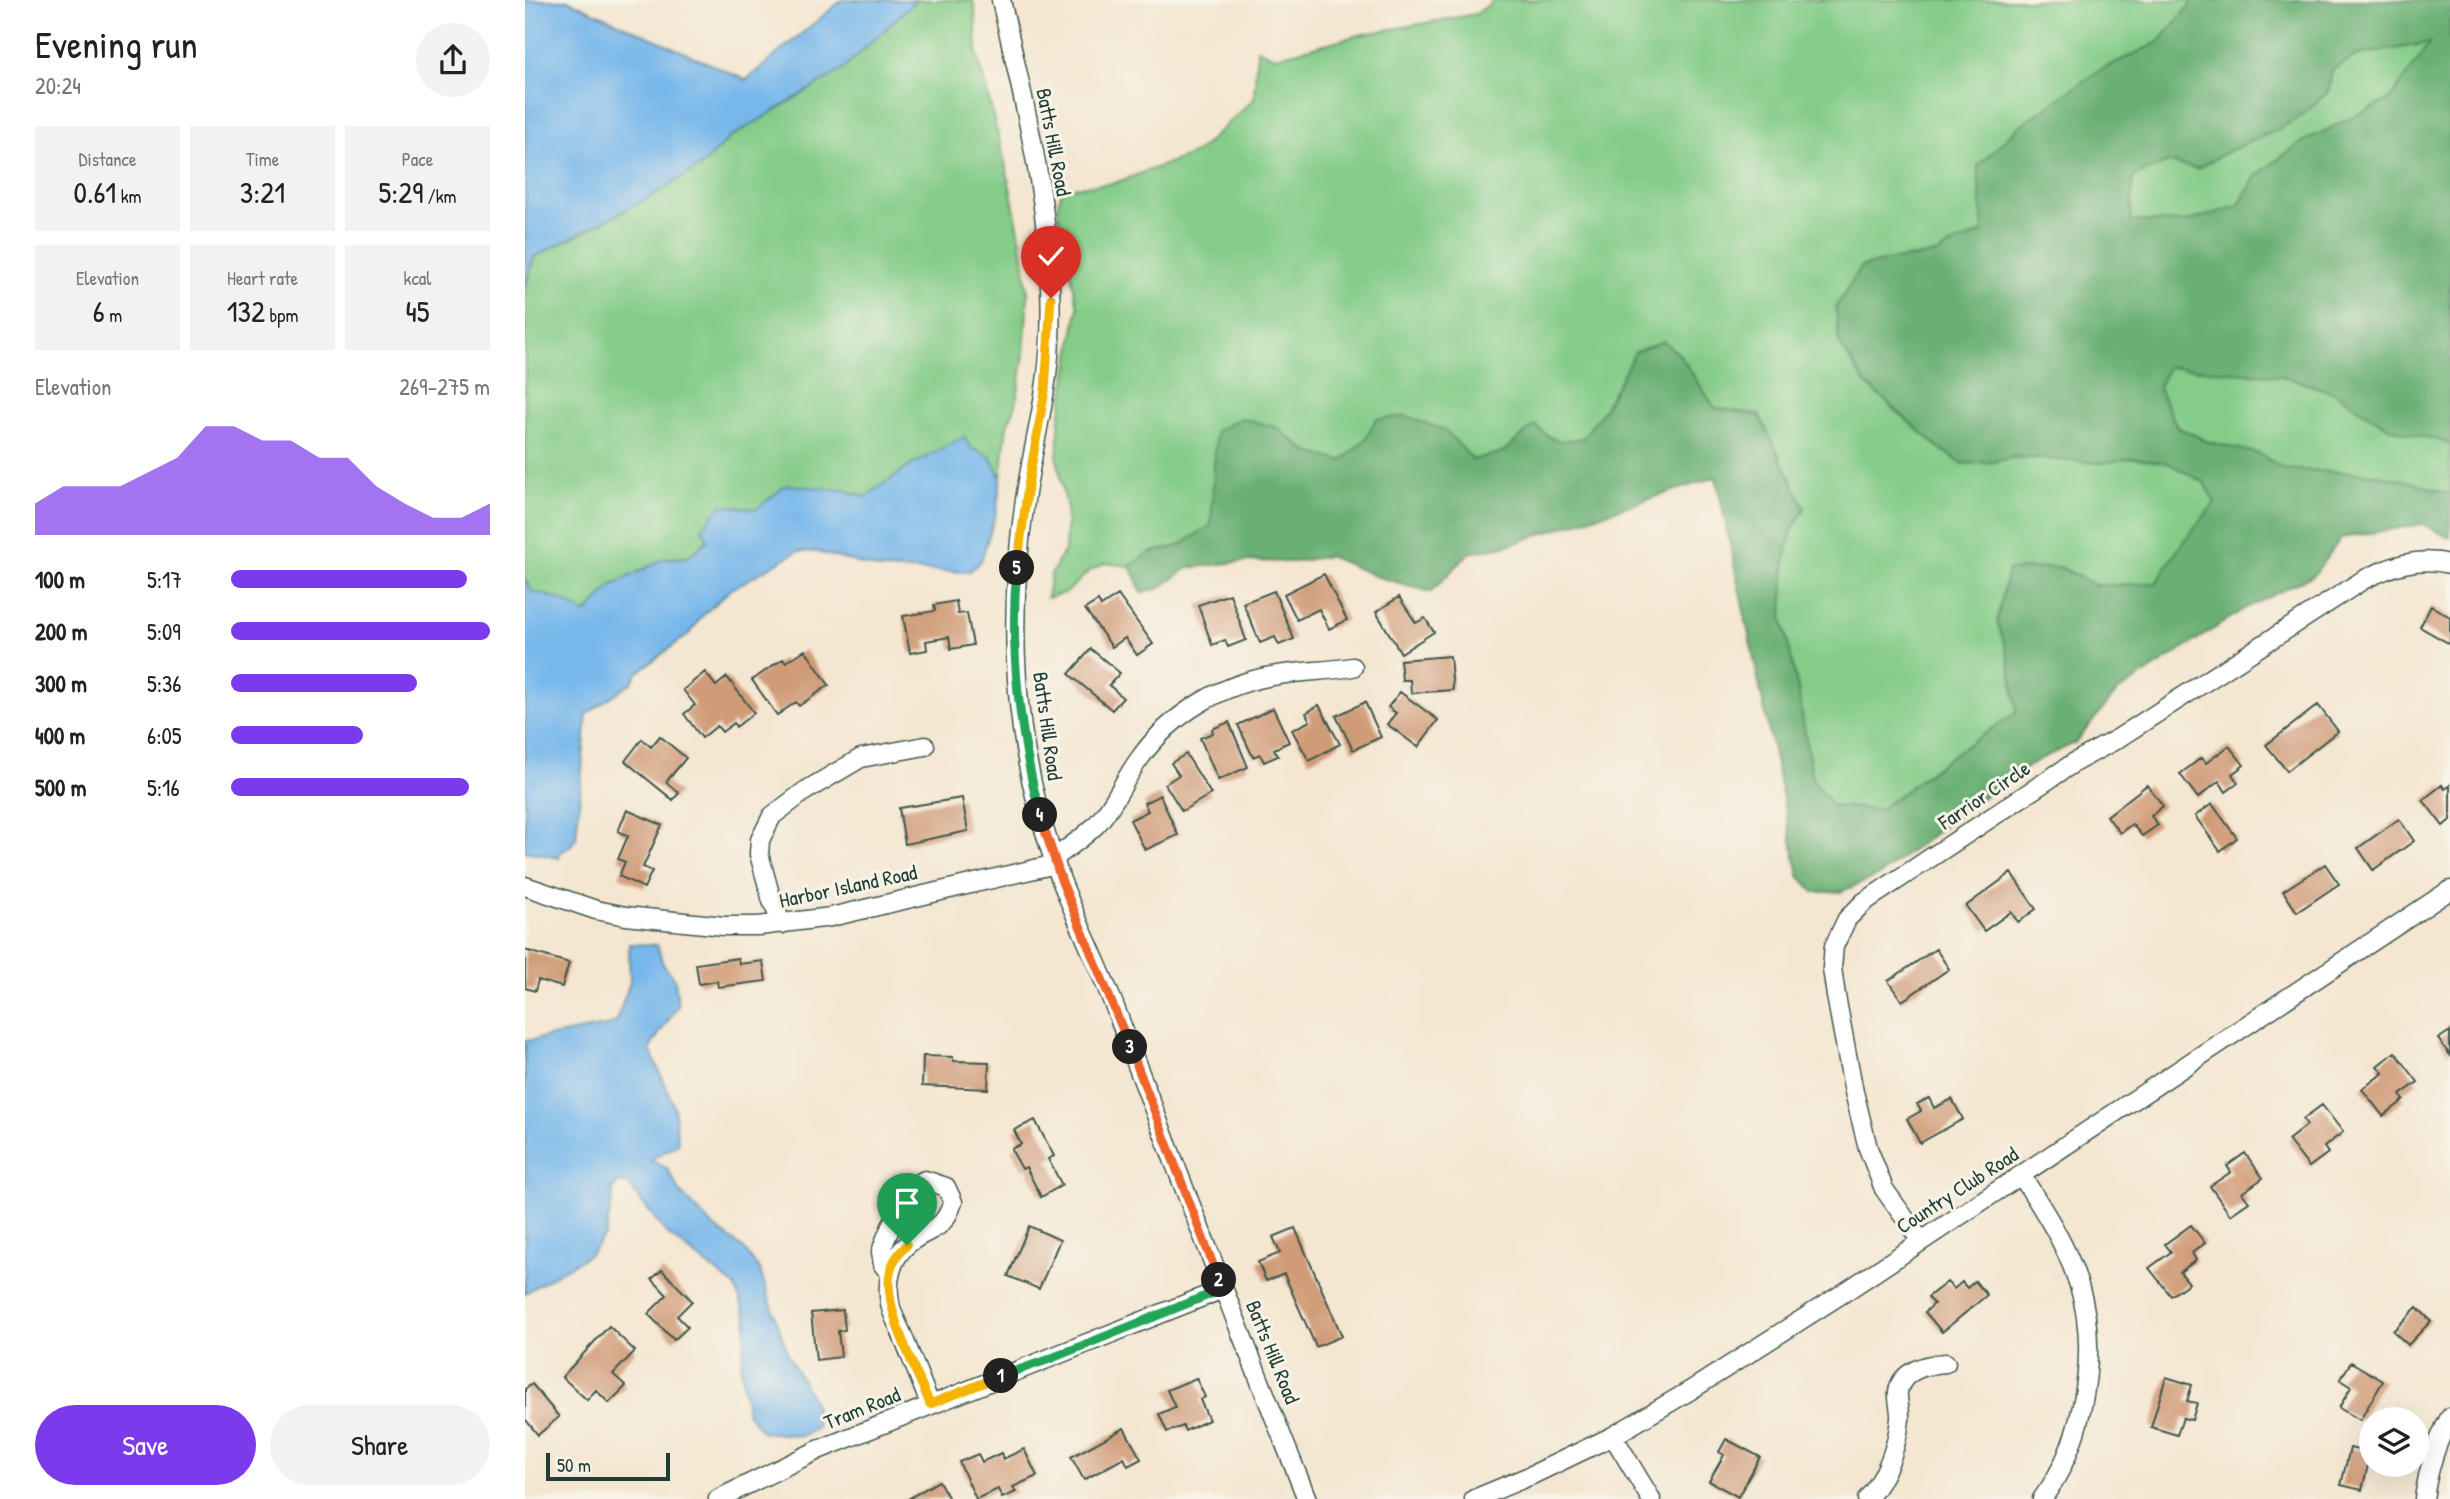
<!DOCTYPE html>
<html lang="en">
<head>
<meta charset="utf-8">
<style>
	:root { --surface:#fff; --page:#f2f2f2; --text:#222; --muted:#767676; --accent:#7c3aed }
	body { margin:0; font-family:"Patrick Hand",sans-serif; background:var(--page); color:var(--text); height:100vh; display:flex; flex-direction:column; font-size:26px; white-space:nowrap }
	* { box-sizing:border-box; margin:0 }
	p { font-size:23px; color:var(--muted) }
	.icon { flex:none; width:38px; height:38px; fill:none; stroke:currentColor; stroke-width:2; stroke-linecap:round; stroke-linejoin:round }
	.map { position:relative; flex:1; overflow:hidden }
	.details { display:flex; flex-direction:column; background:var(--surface); width:525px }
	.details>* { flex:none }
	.fabs { position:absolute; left:1834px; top:1407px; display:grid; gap:14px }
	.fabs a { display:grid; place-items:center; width:70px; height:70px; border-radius:50%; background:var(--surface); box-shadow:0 7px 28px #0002; font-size:35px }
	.scale { position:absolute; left:21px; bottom:18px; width:124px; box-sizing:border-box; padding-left:7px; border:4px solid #1f3d34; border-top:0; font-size:19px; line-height:24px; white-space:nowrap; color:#1f3d34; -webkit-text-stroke:5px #f7f3e8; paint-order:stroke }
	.pin { position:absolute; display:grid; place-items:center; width:60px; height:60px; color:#fff; margin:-72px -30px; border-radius:50% 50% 50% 0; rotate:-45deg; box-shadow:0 0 7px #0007 }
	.pin .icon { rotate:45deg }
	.km { position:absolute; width:35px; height:35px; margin:-18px; border-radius:50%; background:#222; color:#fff; font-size:19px; line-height:35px; text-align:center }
	.round { display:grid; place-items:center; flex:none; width:74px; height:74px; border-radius:37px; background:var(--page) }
	.headline { display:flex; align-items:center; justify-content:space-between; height:119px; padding:0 35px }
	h1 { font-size:38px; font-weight:600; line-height:52px }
	.metrics { display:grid; grid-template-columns:repeat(3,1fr); gap:10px; height:119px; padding:7px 35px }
	.metrics div { display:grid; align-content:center; border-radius:0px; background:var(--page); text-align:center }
	.metrics b { font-size:30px; font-weight:600 }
	.metrics small { font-size:19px; font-weight:400 }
	.metrics p { font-size:19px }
	.chart { height:196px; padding:14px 35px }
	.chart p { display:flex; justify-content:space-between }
	.chart svg { width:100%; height:126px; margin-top:7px; fill:var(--accent); opacity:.7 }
	.button { display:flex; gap:14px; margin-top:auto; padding:14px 35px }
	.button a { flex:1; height:80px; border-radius:42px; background:var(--accent); color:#fff; font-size:28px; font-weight:600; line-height:80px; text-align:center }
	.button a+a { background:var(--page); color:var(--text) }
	ul { padding:0 35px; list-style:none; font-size:23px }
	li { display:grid; grid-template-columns:112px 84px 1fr; align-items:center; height:52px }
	li i { height:18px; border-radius:9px; background:var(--accent) }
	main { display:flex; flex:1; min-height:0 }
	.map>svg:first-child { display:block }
</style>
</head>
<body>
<main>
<section class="details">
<div class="headline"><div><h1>Evening run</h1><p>20:24</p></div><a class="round"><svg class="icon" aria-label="share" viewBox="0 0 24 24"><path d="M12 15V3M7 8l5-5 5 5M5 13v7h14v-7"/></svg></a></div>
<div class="metrics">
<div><p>Distance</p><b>0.61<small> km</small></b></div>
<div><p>Time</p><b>3:21</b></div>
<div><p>Pace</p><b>5:29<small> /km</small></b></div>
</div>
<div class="metrics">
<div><p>Elevation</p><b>6<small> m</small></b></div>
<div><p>Heart rate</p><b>132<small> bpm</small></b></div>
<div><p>kcal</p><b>45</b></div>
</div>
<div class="chart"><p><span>Elevation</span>269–275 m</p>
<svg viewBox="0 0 160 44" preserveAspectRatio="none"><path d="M0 44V33L10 27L20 27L30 27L40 22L50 17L60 6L70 6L80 11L90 11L100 17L110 17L120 27L130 33L140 38L150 38L160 33V44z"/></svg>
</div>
<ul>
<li><b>100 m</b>5:17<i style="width:91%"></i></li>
<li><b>200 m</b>5:09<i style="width:100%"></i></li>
<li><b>300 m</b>5:36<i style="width:72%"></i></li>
<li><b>400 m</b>6:05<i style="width:51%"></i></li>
<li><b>500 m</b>5:16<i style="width:92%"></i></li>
</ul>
<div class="button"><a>Save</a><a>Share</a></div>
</section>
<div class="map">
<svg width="1925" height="1499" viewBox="0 0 1925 1499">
	<rect width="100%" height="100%" fill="#f7f3e8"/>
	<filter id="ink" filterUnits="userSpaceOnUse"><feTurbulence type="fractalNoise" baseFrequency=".0143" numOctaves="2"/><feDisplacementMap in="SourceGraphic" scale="14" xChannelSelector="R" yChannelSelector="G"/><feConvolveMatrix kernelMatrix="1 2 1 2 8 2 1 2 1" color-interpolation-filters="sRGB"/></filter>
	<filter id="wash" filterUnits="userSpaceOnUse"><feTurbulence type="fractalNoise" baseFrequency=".00686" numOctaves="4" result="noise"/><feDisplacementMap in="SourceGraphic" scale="28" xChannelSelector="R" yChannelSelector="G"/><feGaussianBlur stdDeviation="1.57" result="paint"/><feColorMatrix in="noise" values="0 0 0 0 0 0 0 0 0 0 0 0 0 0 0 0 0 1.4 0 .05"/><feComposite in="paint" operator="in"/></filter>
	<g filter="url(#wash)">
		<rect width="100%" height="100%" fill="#f4e6d0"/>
		<path fill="#84cc88" stroke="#52845e" stroke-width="2" d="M391,0h56l3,7 2,46 29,114 14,70 8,57 -4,60 -8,51 -9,20 -6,53 -11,-21 -19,-9 -60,17 -45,32 -22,-7 -87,20 -36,-5 -13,35 -20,17 -24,2 -53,27 -25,28 -25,-14 -29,-9 -7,-12v-292l9,-30 111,-57 56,-34 28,-28 113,-68z
			M970,0h696v5l-32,37 -61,29 -114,161 -33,13 -15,9 -49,7 -26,6 27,137 50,43 24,16 31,-1 23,-5 85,6 34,-5 33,5 36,19 11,21 -33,40 -26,40 -59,3 -37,-19 -63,54 11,34 10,57 -61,40 -78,58 -47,-4 -20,-28 -14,-88 -16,-74 3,-57 7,-30 13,-21 -46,-93 -44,-7 -35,-53 -66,34 -11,22 -20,27c-25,5 -30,5 -48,-13l-32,27 -30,8 -9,-8 -88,-33 -11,21 -23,21 -34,-9 -33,-25 -64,98 -32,21 -30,7 -19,13 -25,-3 -16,8 -22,21 -20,6 4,-24 14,-24 2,-41 -10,-50 3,-41 18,-111 -19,-86 -1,-18 5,-15 52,-5 81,-30 58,-54 3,-50 18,8 84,-22 117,-21z
			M1906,42l-41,57 -88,43 -45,33 -19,31 -52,16 -56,-1 3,-44 34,-15 30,7 30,-17 50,-22 21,-12 30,-26 4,-22 25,-15z
			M1642,367l116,9 52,17 54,35 61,15v51l-34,-11 -42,-9 -91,-5 -23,-15 -52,-12 -31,-15 -19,-40z"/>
		<path fill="#6bb074" stroke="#457654" stroke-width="2" fill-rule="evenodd" d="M1666,0h259v443l-61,-15 -54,-35 -52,-17 -115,-9 -10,20 19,40 31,15 52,12 23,15 91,5 42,9 34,11v44l-28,-14 -81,14 -27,37 -70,34 -128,84 -41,50 -37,17 -67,45 -91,70 -40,17h-26l-15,-16 -83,-399 -208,68 -39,8 -38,39 -56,-16 -46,-20 -35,6 -48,-1 -58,7 -28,20 -18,5 -12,-27 19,-13 30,-7 32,-21 5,-94 25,-13 34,9 33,25 34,9 23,-21 11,-21 30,-3 39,14 28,30 30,-8 32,-27c18,18 23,18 48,13l20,-27 32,-59 28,-11 17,14 35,53 44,7 46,93 -13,21 -7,30 -3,57 16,74 14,88 20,28 47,4 78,-58 60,-40 -9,-57 -11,-34 11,-51 52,-3 37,19 59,-3 26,-40 33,-40 -11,-21 -36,-19 -33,-5 -34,5 -85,-6 -23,5 -31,2 -24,-17 -72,-63 -27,-41 -3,-36 25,-40 26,-6 49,-7 15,-9 32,-13 -5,-66 40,-39 80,-56 61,-29 31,-37zM1905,43l-40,56 -88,43 -45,33 -19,31 -52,16 -55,-1 2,-44 34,-15 30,7 30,-17 50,-22 21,-12 30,-26 4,-22 25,-15z"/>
		<path fill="#77b7eb" stroke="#4b7a90" stroke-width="2" d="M0,0h42l179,80 96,-80h74l-74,70 -113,68 -28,28 -56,34 -111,57 -9,30z
			M439,437l7,11 19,9 11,21 -5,35 -15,48 -12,11 -90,-3 -61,-17 -20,-1 -68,39 -27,25 -13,18 -53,40 -5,9 -45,32 -11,124 -7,9 -11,7 1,4 -34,-7v-272l7,12 29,9 25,14 25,-28 53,-27 24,-2 20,-17 -6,-11 19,-24 36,4 29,-24 58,5 22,7 45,-32z
			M104,944l28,1 6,19 12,15 3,27 -25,37 -3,7 24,56 4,38 -28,16 17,8 13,24 34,35 30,22 16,22 29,86 25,45 3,26 -15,8 -39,-4 -16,-19 -6,-46 6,-48 -12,-33 -68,-52 -40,-51h-9l-6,7 1,7 -8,38 -15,19 -65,39v-252l85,-16 6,-3 14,-40z"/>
		<g id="blocks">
			<path fill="#d09b78" d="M799,574l23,46 -18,9 -10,-20 -22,11 -13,-26z
				M749,591l20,48 -15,6 -4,-8 -15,6 -17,-40z
				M705,594l16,46 -18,7 -3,-7 -13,5 -14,-40z
				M593,595l35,49 -16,11 -12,-17 -13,9 -27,-38 13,-8 3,5z
				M874,597l17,26 9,-5 9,14 -33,21 -25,-41z
				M431,601l2,13 9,-1 6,32 -22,4 -2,-12 -23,4 1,9 -17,3 -7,-37 32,-5 -1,-6z
				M1906,606l19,11v27l-30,-17z
				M566,649l29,24 -11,12 14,13 -11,12 -43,-36z
				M280,650l24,35 -30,21 -3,-4 -19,13 -25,-35 31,-21 3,3z
				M925,656l3,34 -42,3 -1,-13h-8l-2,-20z
				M180,672l11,14 11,-9 27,36 -18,14 -2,-4 -12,9 -5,-6 -15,12 -18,-24 11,-9 -12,-15z
				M875,692l38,28 -20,27 -31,-23 9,-11 -8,-6z
				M840,702l16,35 -28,13 -17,-34z
				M794,705l21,39 -31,17 -17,-31 18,-9 -4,-8z
				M1793,705l20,26 -51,40 -21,-26z
				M748,708l16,34 -15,7 4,7 -14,6 -4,-8 -7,3 -15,-32z
				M704,722l19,45 -30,13 -18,-42 13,-5 -1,-4z
				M135,736l26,22 -20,24 13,11 -6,7 -48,-39 17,-22 9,8z
				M1704,746l15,19 -12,9 6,9 -12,9 -7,-11 -21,17 -18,-24 21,-16 5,5z
				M661,754l25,40 -29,17 -17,-27 14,-9 -8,-12z
				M1622,785l16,21 -12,10 7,9 -16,11 -10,-12 -12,9 -13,-17z
				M1917,785l3,4 5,-4v35l-7,6 -20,-26z
				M635,795l18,40 -33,15 -15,-30 18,-9 -4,-8z
				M437,798l6,33 -63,13 -6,-36z
				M1687,804l25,34 -17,13 -25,-35z
				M102,810l35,15 -19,42 9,4 -8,17 -25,-12 6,-14 -7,-3 10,-23 -10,-5z
				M1874,819l15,22 -41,29 -15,-22z
				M1800,864l14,20 -42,28 -14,-21z
				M1486,873l25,36 -18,13 -7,-10 -27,19 -18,-25z
				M1411,949l13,20 -47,32 -14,-20z
				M0,950l44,13 -7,24 -24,-7 -3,11 -10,-3z
				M213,958l1,6 24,-3 3,20 -48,6 -1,-6 -18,3 -3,-20z
				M1925,1031v24l-12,-16z
				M1870,1052l23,30 -18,13 4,5 -21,16 -21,-27 21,-16 -6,-7z
				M398,1056l30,1v4l36,1 -1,27 -66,-3z
				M1404,1098l5,10 18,-9 11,20 -43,24 -13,-24 14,-8 -4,-7z
				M1797,1105l21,27 -19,15 4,6 -19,14 -21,-27 19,-15 -4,-6z
				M510,1120l19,36 -6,3 14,26 -21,12 -15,-30 -4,2 -11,-20 10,-5 -7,-14z
				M1720,1153l18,25 -21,15 7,9 -19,13 -20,-29 21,-14 -4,-6z
				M1666,1225l14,18 -13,10 4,7 -16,12 9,11 -18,13 -22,-28 22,-16 -6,-8z
				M504,1226l31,14 -21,49 -31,-13z
				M770,1228l47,108 -26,11 -32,-73 -18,7 -8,-19 22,-9 -7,-16z
				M137,1270l30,31 -15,15 11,11 -14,13 -26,-26 19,-19 -15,-16z
				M1450,1281l12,14 -45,37 -17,-20 9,-8 -6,-7 19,-15 7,7 8,-7 5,6z
				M1892,1307l14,14 -23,24 -15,-14z
				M318,1310l2,20 -7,1 3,26 -25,3 -5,-47z
				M84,1326l26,25 -22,23 13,12 -17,17 -13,-13 -9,10 -25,-23z
				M1826,1362l32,19 -23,39 -21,-12 12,-21 -11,-7z
				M1641,1377l26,8 -5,16 10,2 -5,17 -9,-2 -6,17 -26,-8z
				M671,1378l9,19 -5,3 9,20 -24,11 -2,-5 -16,6 -8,-18 16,-7 -8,-17z
				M7,1384l27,33 -21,18 -13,-16v-30z
				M599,1428l17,31 -13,7 -4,-8 -40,22 -13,-23z
				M1201,1439l34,18 -22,40 -29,-16 15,-26 -5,-3z
				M1825,1448l21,5 -9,37 -21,-5z
				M499,1449l13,27 -24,11 3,5 -14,6 -4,-9 -22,10 -17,-37 19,-8 4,8 19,-9 2,6z
				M414,1481l10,18h-41z"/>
		</g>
	</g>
	<g filter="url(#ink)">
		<use href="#blocks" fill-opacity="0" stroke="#3f564b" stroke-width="2"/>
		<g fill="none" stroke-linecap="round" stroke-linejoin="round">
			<defs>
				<path id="minor" d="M476,0c26,114 54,222 49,340 -2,50 -15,98 -23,147 -13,80 -16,161 -5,242 7,51 21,102 39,151 17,44 38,86 55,130 62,164 126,327 191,489
					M529,858c14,-10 29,-20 42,-33 18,-19 28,-46 44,-67 32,-45 83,-75 138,-83 25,-4 50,-4 75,-8
					M0,886l71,24 30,6 98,10h35l72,-9 225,-53
					M257,924l-10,-23 -13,-47 1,-14 12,-24 33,-25 56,-33 64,-12
					M1496,1175c52,79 81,134 61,231 -7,34 -19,65 -40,93
					M1396,1241l-37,-52 -16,-41 -14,-56 -18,-96 -4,-28 2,-22 13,-27 17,-17 211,-140 42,-23 246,-159c28,-14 55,-24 87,-16
					M365,1273l-7,-8 -2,-13 5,-14 19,-43 8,-9 12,-6 21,7 7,15c-11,32 -23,24 -45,42 -17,14 -22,38 -18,59 1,10 8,21 12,31 9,23 19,47 28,70
					M1088,1436l38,63
					M193,1499l100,-49 405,-161
					M949,1499l58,-24 81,-39 78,-46 154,-98 605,-402
					M1342,1499c19,-21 30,-52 33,-80 1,-9 -3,-18 -2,-27 3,-22 30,-28 48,-29
					M1899,1499c4,-30 12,-56 26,-82"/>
			</defs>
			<use href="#minor" stroke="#3f564b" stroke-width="21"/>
			<use href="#minor" stroke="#fff" stroke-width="18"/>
		</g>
	</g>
	<g fill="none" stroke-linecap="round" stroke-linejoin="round" filter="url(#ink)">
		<defs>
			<path id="split-1" d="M382,1245c-8,8 -15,16 -17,28 -7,36 26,96 40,131l71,-28"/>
			<path id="split-2" d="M476,1376l46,-16 176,-71 -4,-9"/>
			<path id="split-3" d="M605,1047l89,233"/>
			<path id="split-4" d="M515,815l22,67 68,165"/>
			<path id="split-5" d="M492,568c-8,83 3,167 23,247"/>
			<path id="split-6" d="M492,568l11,-83 17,-94 6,-93"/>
		</defs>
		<use href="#split-1" stroke="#fff" stroke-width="14"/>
		<use href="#split-2" stroke="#fff" stroke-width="14"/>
		<use href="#split-3" stroke="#fff" stroke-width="14"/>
		<use href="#split-4" stroke="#fff" stroke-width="14"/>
		<use href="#split-5" stroke="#fff" stroke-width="14"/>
		<use href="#split-6" stroke="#fff" stroke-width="14"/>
		<use href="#split-1" stroke="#f5b400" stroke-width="9"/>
		<use href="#split-2" stroke="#22a559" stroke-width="9"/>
		<use href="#split-3" stroke="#f0652b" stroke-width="9"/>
		<use href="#split-4" stroke="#f0652b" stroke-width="9"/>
		<use href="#split-5" stroke="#22a559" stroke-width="9"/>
		<use href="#split-6" stroke="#f5b400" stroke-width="9"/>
	</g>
	<g text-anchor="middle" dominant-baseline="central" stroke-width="6" stroke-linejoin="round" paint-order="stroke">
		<g font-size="21" fill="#1f3d34" stroke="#f7f3e8">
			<text transform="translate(529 142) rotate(79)">Batts Hill Road</text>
			<text transform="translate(523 726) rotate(82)">Batts Hill Road</text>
			<text transform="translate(1459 795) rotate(-34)">Farrior Circle</text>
			<text transform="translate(323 886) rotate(-12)">Harbor Island Road</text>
			<text transform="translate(1432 1190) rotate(-33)">Country Club Road</text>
			<text transform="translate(748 1352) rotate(68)">Batts Hill Road</text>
			<text transform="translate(337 1408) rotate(-22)">Tram Road</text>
		</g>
	</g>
</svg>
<div class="fabs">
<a><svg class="icon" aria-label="layers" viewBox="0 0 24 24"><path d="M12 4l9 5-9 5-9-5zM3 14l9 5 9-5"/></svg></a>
</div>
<div class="scale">50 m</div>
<div class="pin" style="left:382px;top:1245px;background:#1e9e55"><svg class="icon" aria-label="arrive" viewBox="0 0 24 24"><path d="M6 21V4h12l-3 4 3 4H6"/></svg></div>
<div class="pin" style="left:526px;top:298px;background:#d93025"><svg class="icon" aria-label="check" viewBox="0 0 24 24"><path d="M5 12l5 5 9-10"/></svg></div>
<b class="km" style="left:476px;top:1376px">1</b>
<b class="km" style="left:694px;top:1280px">2</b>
<b class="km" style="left:605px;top:1047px">3</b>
<b class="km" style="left:515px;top:815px">4</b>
<b class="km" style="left:492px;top:568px">5</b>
</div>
</main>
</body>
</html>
